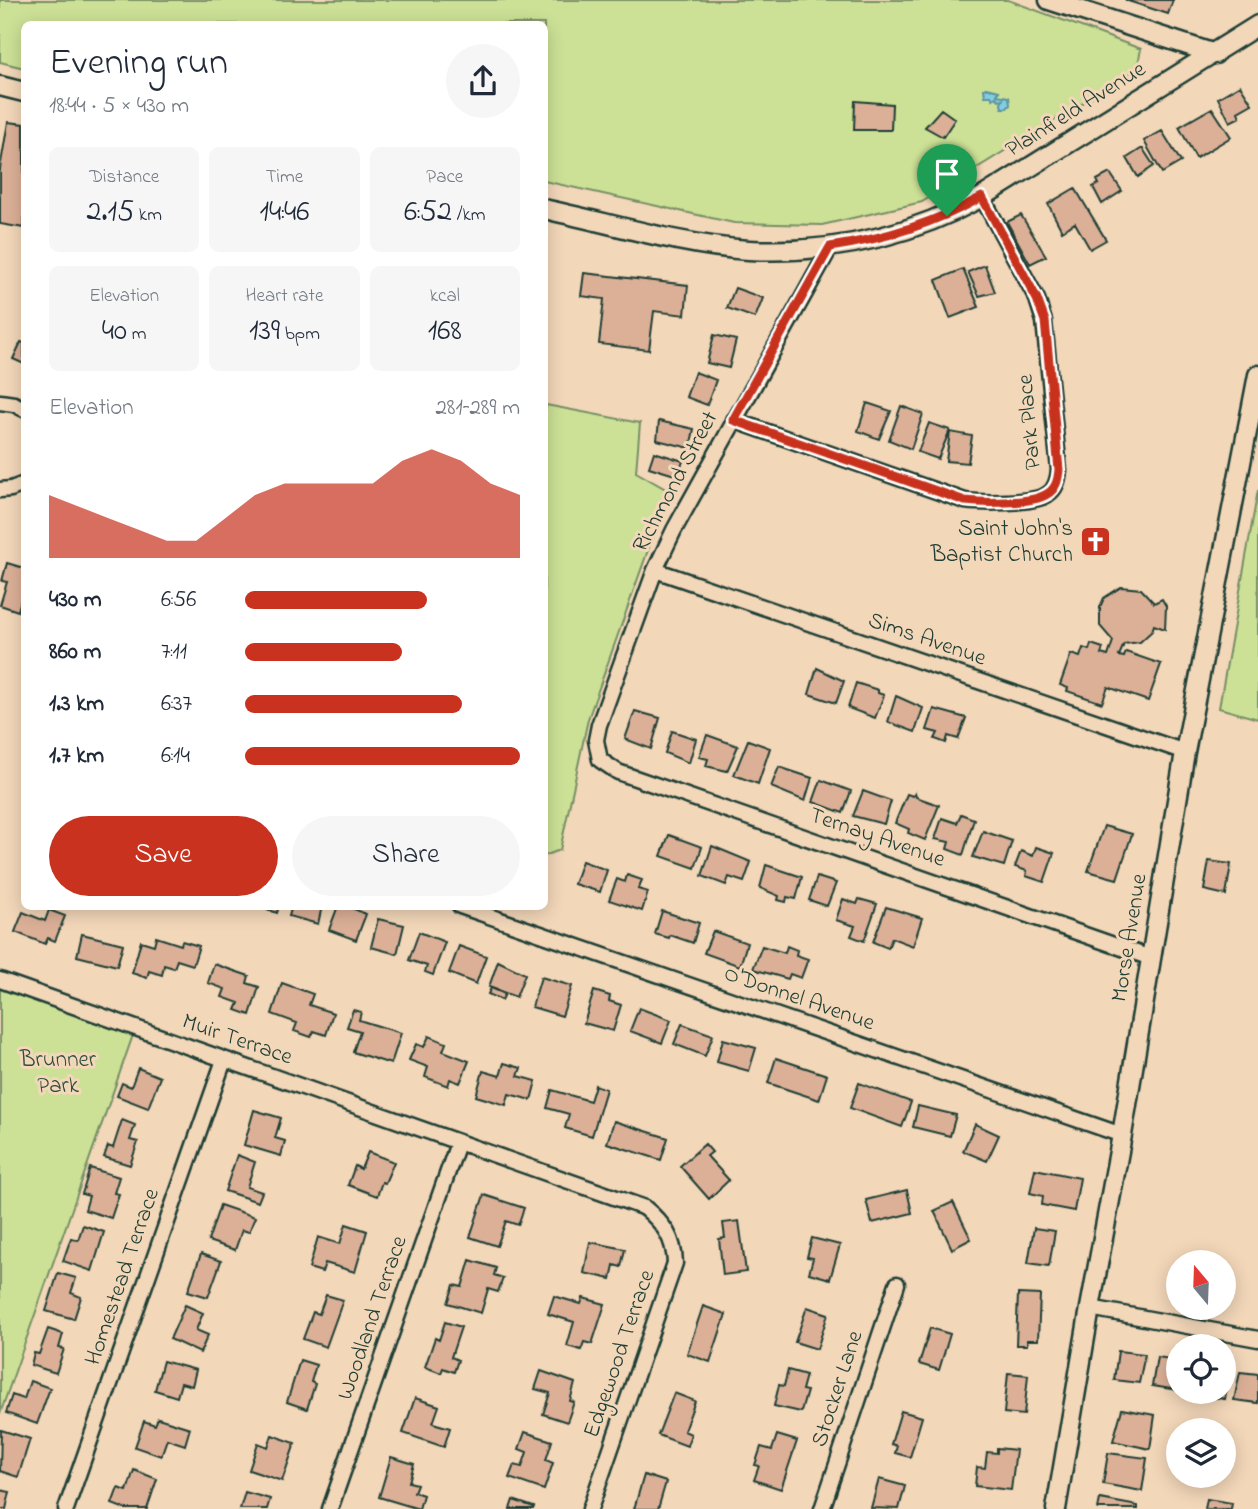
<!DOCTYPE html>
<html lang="en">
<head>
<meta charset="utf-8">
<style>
	:root { --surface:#fff; --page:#f6f6f7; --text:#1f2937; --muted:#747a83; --accent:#c8321e }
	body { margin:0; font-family:"Indie Flower",sans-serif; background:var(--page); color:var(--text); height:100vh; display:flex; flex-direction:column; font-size:26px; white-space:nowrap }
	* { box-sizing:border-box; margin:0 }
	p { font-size:23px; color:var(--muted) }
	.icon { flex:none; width:38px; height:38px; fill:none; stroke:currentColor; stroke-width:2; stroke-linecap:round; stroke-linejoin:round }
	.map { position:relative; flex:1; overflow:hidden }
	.side { position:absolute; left:21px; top:21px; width:527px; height:889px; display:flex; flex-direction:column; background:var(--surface); border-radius:10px; box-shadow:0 4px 18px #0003 }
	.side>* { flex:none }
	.needle { width:46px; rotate:341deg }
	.controls { position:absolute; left:1166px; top:1250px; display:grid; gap:14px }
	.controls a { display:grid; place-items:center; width:70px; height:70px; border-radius:50%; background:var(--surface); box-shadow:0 4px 18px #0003; font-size:35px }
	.pin { position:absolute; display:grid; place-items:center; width:60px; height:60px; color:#fff; margin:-72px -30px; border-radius:50% 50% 50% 0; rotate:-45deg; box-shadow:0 0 7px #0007 }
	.pin .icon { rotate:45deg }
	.round { display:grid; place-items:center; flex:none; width:74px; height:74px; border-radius:37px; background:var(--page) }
	.summary { display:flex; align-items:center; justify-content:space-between; height:119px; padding:0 28px }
	h1 { font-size:38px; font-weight:600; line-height:52px }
	.figures { display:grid; grid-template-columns:repeat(3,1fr); gap:10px; height:119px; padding:7px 28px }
	.figures div { display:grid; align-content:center; border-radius:10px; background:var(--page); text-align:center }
	.figures b { font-size:30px; font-weight:600 }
	.figures small { font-size:19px; font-weight:400 }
	.figures p { font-size:19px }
	.chart { height:196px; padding:14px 28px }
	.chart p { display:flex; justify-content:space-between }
	.chart svg { width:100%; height:126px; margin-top:7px; fill:var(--accent); opacity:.7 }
	.primary-button { display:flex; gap:14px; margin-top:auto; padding:14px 28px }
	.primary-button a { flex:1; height:80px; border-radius:42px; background:var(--accent); color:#fff; font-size:28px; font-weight:600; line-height:80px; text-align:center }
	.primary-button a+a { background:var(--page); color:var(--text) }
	ul { padding:0 28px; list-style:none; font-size:23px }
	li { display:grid; grid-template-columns:112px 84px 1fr; align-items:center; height:52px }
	li i { height:18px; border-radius:9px; background:var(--accent) }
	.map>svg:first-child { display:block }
</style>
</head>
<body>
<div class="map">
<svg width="1258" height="1509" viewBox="0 0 1258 1509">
	<rect width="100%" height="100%" fill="#f3d7b9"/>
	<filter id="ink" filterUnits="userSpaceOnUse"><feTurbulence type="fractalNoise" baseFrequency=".0143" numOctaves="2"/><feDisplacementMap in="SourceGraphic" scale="14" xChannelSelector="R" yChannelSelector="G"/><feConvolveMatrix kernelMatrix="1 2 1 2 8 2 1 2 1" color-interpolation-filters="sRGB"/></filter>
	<g filter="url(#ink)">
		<path fill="#cce196" stroke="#768f65" stroke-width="2" d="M0,0h1008l133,49 -4,20 -215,133 -100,23 -88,-2 -190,-42v-157h-520v44l-24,-6z
			M546,405l94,18 -4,49 33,19 -81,228 -28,131 -16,6v-438z
			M1258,490v229l-39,-11z
			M0,988l133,47 -133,379z"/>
		<path fill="#83cde3" stroke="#5b939d" stroke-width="2" d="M987,88l12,3 -2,4 12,2 1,8 -3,3h-5l-1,-4 2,-5 -4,1 -3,-3 -3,2 -2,-3h-6l-1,-7z"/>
		<path fill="#dcb097" stroke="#1f3d34" stroke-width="2" d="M1125,0h48l-5,14z
			M1240,85l12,19 -14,8 2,5 -10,5 -12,-24z
			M855,101l37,3 -1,26h-37z
			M1212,108l19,29 -35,21 -17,-31z
			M941,109l14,10 -12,18 -18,-10z
			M8,122l16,2v104l-24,-4v-55z
			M1162,131l19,31 -19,11 -18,-32z
			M1141,149h2l11,17 -16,11 -11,-19z
			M1110,173l12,18 -20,13 -9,-17 6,-3 -2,-4z
			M1075,188l31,52 -16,9 -15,-26 -13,8 -14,-27z
			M1021,215l25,41 -16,8 -23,-42z
			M985,265l10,27 -16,4 -11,-24z
			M963,269l16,38 -29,11 -14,-38z
			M584,273l104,12 -3,30 -31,-4 -5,39 -50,-6 5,-45 -23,-3z
			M735,288l28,10 -8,20 -28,-10z
			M714,335l22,5 -7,28 -22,-5z
			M21,342l3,1v21l-11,-5z
			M695,372l21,8 -9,25 -21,-8z
			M867,403l24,8 -12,28 -21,-8z
			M901,406l22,8 -12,35 -22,-9z
			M659,421l35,8 -4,19 -33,-8z
			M929,423l21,7 -12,29 -20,-7z
			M950,432l22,4 -4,27 -22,-2z
			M654,452l29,9 -5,15 -29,-9z
			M7,563l17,5v28h-2l-4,15 -18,-6 7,-23 -5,-1z
			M1121,587l20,2 13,14 8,-4 4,7 -1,23 -11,-4 -2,6 -12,11 -16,2 -5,12 5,1 2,-5 35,12 -13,37 -40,-14 -6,16 -35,-12 1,-3 -8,-3 11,-31 9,3 3,-9 6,2 2,-6 12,4 -2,6 7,2 5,-15 -13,-15v-19l4,-9z
			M817,668l27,13 -8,22 -27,-9z
			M856,683l22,7v3l6,2 -9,23 -27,-10z
			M896,696l27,12 -8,24 -27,-10z
			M934,709l32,9 -8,21 -10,-3 -2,7 -11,-4 3,-6 -11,-3z
			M635,711l25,7 -9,31 -26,-10z
			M672,731l24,8 -7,24 -24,-10z
			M707,735l31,11 -11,25 -21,-5 2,-7 -9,-2z
			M748,740l22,8 -12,36 -24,-9z
			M779,767l33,11 -7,23 -34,-14z
			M821,780l30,11 -8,22 -30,-11z
			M863,791l28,10 -7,23 -31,-8z
			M915,793l1,4 23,8 -14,35 -17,-7 1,-4 -14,-6 12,-29 6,2z
			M961,814l13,5 -11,36 -16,-6 2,-7 -14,-3 7,-21 15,5z
			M1104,826l28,8 -15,45 -29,-8z
			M983,831l29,10 -8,25 -31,-9z
			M669,835l33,12 -7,21 -34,-12z
			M712,846l39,16 -7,20 -15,-5 -3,8 -24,-9z
			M1036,847l18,6 -10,29 -18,-6 1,-5 -12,-4 6,-16 12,5z
			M582,861l25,9 -7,22 -26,-8z
			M1209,861l22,3 -5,31 -22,-5z
			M766,865l36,12 -6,22 -9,-2 -1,5 -8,-2 1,-4 -19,-8z
			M627,875l15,5 -4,9 10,3 -6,19 -33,-11 8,-21 8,3z
			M817,877l19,6 -9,23 -18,-6z
			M843,899l14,5 2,-5 18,5 -13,37 -13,-5 4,-10 -19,-6z
			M258,906h21l-2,7z
			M292,906h30l-4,18 -29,-8z
			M338,906h9l19,8 -10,26 -27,-10z
			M886,907l36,11 -9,28 -21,-8 -4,10 -15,-6z
			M49,910l16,6 -10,25 -7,-3 -3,6 -30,-12 8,-20 22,9z
			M662,911l37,12 -6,20 -23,-8 -1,3 -14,-4z
			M378,919l26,6 -7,29 -26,-7z
			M713,931l34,12 -7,23 -36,-13z
			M419,932l26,10 -12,33 -8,-3 2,-6 -18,-6z
			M82,934l41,10 -6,22 -40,-10z
			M156,937l25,8 1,-4 17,5 -6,19 -16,-5 -3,8 -10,-3 -2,10 -13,-4 -2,7 -15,-5 9,-32 13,4z
			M459,946l27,10 -10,28 -27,-11z
			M762,946l23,7 2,-7 10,4 -1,5 12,4 -7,19 -11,-4 -2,5 -35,-10z
			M498,961l27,13 -9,23 -27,-10z
			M214,964l35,12 -2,7 12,4 -9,28 -14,-5 3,-7 -17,-6 3,-8 -17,-6z
			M541,977l31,9 -10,30 -30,-9z
			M282,983l31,11 -4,11 24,8 -7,22 -12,-4 -3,6 -17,-6 3,-8 -25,-9z
			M491,988l14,6 -3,6 -14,-6z
			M594,991l16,5 -1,5 12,4 -8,26 -29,-8z
			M639,1008l32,12 -9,23 -32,-12z
			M353,1010l8,2 -2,8 42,13 -10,31 -38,-12 7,-21 -13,-4z
			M682,1024l31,11 -8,21 -31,-12z
			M429,1036l17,7 -3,8 26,10 -9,22 -10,-4 -2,7 -23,-9 3,-10 -19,-7 7,-16 8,3z
			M723,1039l33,9 -7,23 -32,-9z
			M776,1058l51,17 -8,25 -51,-17z
			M504,1063l17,5 -3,8 18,5 -5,19 -22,-6 -3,11 -30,-9 7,-25 17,5z
			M138,1068l22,9 -12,31 -31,-12 5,-13 9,4z
			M859,1083l52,19 -9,25 -52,-19z
			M595,1085l11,4 -14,47 -27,-8 4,-14 -22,-6 5,-18 38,11z
			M918,1106l38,9 -6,21 -37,-9z
			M254,1110l27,8 -6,20 10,3 -4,15 -37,-11z
			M122,1120l13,5 -5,15 8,2 -8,23 -26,-8 4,-11 5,2z
			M614,1121l54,17 -7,22 -54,-17z
			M975,1124l24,11 -12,26 -24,-10z
			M705,1144l7,8 -5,4 22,24 -20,19 -29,-33z
			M368,1152l26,10 -9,21 -3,-1 -5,14 -29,-11 7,-19 6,3z
			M237,1155l18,7 -8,25 15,5 -4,10 -33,-11z
			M90,1168l29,9 -5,16 5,1 -8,24 -26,-8 4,-14 -7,-2z
			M1035,1169l45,9 -6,33 -32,-6 1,-9 -13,-3z
			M907,1190l5,23 -40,10 -6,-23z
			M484,1195l40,13 -6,17 -12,-4 -9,25 -27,-9z
			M953,1202l18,37 -19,10 -18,-38z
			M220,1205l35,12 -6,15 -7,-2 -7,20 -27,-9z
			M739,1221l7,51 -23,3 -4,-36 6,-1 -2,-15z
			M346,1224l21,7 -12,41 -30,-9 -3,9 -13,-4 9,-31 22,7z
			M83,1225l21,7 -12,39 -29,-10 8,-23 7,2z
			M1034,1228l21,3 -6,35 -21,-3z
			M812,1238l28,7 -10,34 -21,-6 4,-15 -6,-1z
			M590,1242l35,7 -4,18 -7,-2 -3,14 -27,-6z
			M201,1254l20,7 -13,36 -20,-6z
			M470,1260l26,8 -2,7 9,3 -5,14 -10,-3 -7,24 -33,-10 6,-18 8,2z
			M58,1273l18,5 -5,15 10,4 -7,22 -28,-8z
			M1018,1294l22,1 -2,45h-11v5h-11z
			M326,1295l17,5 -17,47 -23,-8 10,-27 6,2z
			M554,1296l27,8 2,-6 22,6 -13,40 -8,-2 -3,8 -14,-4 7,-24 -26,-8z
			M185,1305l18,8 -7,17 12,5 -8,18 -30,-14z
			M703,1306l23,8 -16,48 -23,-8z
			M807,1307l21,7 -11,35 -22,-7z
			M445,1322l16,5 -10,30 7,3 -4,12 -11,-4 -2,5 -16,-6 10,-29 4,2z
			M930,1328l20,6 -11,36 -20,-6z
			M48,1329l15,5 -4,14 5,1 -8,24 -25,-8 3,-12 5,1z
			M1118,1351l27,3 -6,29 -25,-3z
			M1157,1357l21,3v30l-26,-4z
			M300,1360l16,5 -5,17 4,2 -8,25 -20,-7z
			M163,1361l33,9 -4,16 -11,-3 -4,14 -22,-7z
			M1223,1367l7,1 -5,31 -31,-5 1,-3h28z
			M788,1370l18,5 -4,15 5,1 -6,21 -27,-6 5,-21 5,1z
			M541,1371l34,12 -5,18 4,1 -7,20 -24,-8 7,-21 -15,-4z
			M1240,1372l18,2v29l-24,-3z
			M1008,1373l20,2 -4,40 -20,-2z
			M30,1381l20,7 -13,36 -31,-11 6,-18 12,4z
			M674,1393l21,8 -11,30 7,3 -4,12 -29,-11z
			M415,1398l24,8 -6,17 17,5 -6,19 -41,-14z
			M1122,1409l33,6 -5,34 -37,-8z
			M901,1411l21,6 -12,40 -15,-4 2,-7 -6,-2z
			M158,1418l32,10 -5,17 -18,-6 -6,17 -26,-9 9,-26 11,4z
			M1,1430l29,9 -12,38 -18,-6z
			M525,1432l27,9 -6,19 7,3 -9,27 -35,-12 5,-13 8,2 5,-15 -8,-3z
			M272,1435l23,8 -13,38 -33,-11 9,-27 10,4z
			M777,1435l20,6 -16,48 -27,-9 5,-14 -4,-1 6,-18 11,3z
			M997,1448l19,2 -5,40 -36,-4 2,-19 8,1 2,-16 10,1z
			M1108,1453l39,5 -5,33 -39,-7z
			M391,1457l23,7 -5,18 8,2 -3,8 9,3 -4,14 -40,-12z
			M134,1470l23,9 -10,30h-22l-13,-5 6,-16 9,3z
			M644,1475l22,7 -8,27h-24z
			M879,1479l26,7 -6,23 -28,-1z
			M0,1490l10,2 -4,17h-6z
			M245,1492l25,7 -3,10h-27z
			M1100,1499l38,7v3h-40z
			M1207,1499l25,4 -1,6h-26z
			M513,1500l21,7 -1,2h-23z"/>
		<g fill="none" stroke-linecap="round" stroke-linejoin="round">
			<defs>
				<path id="minor" d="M830,248l-156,282 -19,40 -56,155 -3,15 4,20 18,12 533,186
					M0,402l14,2 10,5
					M733,420l232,81c16,2 69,3 83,-7 8,-5 10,-14 11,-24l-15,-149 -7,-22 -55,-102
					M0,490l11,-1 13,-5
					M655,570l530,182
					M460,906l662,229
					M0,980l645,228c19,16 29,30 30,55l-85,246
					M1090,1308l168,31
					M66,1509l158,-449
					M330,1509l128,-366
					M822,1509l75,-225"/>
				<path id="tertiary" d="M1049,0l166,54
					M0,86l24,6
					M544,209c66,14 139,37 205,41 83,4 161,-14 233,-53l276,-172
					M1056,1509l34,-201 32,-173 63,-383 73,-377"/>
			</defs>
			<use href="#minor" stroke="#1f3d34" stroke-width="19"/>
			<use href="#tertiary" stroke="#1f3d34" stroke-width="23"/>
			<use href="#minor" stroke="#f3d7b9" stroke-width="14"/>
			<use href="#tertiary" stroke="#f3d7b9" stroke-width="18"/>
		</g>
	</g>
	<g fill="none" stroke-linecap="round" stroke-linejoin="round" filter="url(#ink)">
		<defs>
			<path id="route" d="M982,197l55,102 8,22 14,149c-1,10 -3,19 -12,24 -14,10 -65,9 -82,7l-232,-81 97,-173c54,-8 103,-23 152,-50z"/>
		</defs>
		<use href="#route" stroke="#fff" stroke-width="14"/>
		<use href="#route" stroke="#c8321e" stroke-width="9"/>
	</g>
	<defs>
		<symbol id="church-square" viewBox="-11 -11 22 22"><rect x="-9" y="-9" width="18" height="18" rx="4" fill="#c8321e" stroke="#f3d7b9"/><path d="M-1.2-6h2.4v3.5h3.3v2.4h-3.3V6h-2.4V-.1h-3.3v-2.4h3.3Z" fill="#fff"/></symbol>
	</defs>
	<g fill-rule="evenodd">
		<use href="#church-square" x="1078" y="524" width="35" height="35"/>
	</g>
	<g text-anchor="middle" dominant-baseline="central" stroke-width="6" stroke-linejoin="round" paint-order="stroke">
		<g font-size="23" fill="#1f3d34" stroke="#f3d7b9">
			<text transform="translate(1076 110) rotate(-32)">Plainfield Avenue</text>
			<text transform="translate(1030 422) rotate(-95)">Park Place</text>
			<text transform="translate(676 482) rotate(-62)">Richmond Street</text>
			<text transform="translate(927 640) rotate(19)">Sims Avenue</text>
			<text transform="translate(877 838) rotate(19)">Ternay Avenue</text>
			<text transform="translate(1130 938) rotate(-81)">Morse Avenue</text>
			<text transform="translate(799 999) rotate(19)">O'Donnel Avenue</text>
			<text transform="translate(237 1040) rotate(19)">Muir Terrace</text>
			<text transform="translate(123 1277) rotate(-71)">Homestead Terrace</text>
			<text transform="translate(373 1318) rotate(-71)">Woodland Terrace</text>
			<text transform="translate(620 1354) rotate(-71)">Edgewood Terrace</text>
			<text transform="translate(838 1389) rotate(-72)">Stocker Lane</text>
		</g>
		<g font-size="23" fill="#1f3d34" stroke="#f3d7b9" text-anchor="end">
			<text x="1073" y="529">Saint John's<tspan x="1073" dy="26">Baptist Church</tspan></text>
		</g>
		<g font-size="23" fill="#304d3e" stroke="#f3d7b9">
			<text x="58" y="1060">Brunner<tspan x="58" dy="26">Park</tspan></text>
		</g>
	</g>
</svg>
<div class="controls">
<a><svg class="needle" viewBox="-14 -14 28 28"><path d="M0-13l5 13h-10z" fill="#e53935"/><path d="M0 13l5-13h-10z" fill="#747a83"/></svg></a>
<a><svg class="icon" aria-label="locate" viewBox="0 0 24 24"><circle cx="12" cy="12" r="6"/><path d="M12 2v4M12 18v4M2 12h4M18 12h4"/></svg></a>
<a><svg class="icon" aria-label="layers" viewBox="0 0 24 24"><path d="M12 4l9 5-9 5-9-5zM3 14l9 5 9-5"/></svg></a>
</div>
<div class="pin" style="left:947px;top:216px;background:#1e9e55"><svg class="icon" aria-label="arrive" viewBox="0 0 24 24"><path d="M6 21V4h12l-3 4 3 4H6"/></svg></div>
<section class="side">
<div class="summary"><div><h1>Evening run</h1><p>18:44 · 5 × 430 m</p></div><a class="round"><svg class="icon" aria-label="share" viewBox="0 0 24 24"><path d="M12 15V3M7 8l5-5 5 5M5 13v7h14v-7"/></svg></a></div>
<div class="figures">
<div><p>Distance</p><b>2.15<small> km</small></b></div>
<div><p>Time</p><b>14:46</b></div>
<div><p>Pace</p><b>6:52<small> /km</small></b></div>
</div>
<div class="figures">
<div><p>Elevation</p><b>40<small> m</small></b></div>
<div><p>Heart rate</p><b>139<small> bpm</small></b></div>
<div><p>kcal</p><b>168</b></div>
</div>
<div class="chart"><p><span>Elevation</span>281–289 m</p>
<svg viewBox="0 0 160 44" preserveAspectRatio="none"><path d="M0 44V22L10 26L20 30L30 34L40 38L50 38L60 30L70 22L80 18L90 18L100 18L110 18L120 10L130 6L140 10L150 18L160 22V44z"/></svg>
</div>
<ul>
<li><b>430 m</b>6:56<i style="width:66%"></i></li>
<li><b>860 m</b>7:11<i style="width:57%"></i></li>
<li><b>1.3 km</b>6:37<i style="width:79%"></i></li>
<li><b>1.7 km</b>6:14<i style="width:100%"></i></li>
</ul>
<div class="primary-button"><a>Save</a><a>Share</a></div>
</section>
</div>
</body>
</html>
